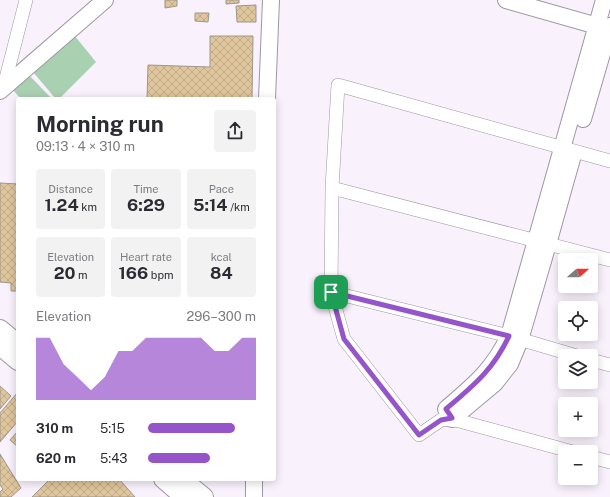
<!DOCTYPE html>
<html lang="en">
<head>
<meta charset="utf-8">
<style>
	:root { --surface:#fff; --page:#f2f2f3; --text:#2b2b33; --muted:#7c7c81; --accent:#9654ca }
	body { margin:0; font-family:"Public Sans",sans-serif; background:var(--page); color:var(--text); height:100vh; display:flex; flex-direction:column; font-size:15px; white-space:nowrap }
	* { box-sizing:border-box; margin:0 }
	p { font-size:13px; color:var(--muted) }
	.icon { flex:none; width:22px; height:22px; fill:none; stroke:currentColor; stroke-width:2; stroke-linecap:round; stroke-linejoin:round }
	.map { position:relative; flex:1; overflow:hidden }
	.side { position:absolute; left:16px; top:97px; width:260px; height:384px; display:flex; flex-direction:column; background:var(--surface); border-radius:4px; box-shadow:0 2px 10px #0003 }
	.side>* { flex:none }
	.needle { width:26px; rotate:69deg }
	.tools { position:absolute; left:558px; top:253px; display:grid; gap:8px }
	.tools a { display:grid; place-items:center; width:40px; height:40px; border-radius:4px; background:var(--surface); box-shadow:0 2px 10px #0003; font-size:20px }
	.pin { position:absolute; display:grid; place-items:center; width:34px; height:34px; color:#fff; margin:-17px; border-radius:8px; box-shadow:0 2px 6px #0006 }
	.round { display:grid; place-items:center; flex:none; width:42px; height:42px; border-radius:4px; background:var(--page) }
	.head { display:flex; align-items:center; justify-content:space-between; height:68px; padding:0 20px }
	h1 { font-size:22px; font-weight:700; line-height:30px }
	.figures { display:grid; grid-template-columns:repeat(3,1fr); gap:6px; height:68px; padding:4px 20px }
	.figures div { display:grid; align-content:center; border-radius:4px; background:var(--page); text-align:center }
	.figures b { font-size:17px; font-weight:700 }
	.figures small { font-size:11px; font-weight:400 }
	.figures p { font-size:11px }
	.chart { height:112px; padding:8px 20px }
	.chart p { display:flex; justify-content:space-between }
	.chart svg { width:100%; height:72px; margin-top:4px; fill:var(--accent); opacity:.7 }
	ul { padding:0 20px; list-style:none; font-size:13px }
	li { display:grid; grid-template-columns:64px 48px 1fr; align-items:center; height:30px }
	li i { height:10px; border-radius:5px; background:var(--accent) }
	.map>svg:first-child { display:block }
</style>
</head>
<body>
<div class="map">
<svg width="610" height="497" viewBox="0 0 610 497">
	<defs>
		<pattern id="building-cross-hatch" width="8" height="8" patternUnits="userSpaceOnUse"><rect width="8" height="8" fill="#dfc69c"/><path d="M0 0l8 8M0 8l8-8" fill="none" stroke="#c0aa87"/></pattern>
	</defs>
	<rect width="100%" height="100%" fill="#f9f1fc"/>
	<path fill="#aad0b2" d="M74,35l22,27 -37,37h-3l-23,-27z
		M28,74l24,25h-31l-8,-9z"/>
	<path fill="url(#building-cross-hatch)" stroke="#9d978d" d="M165,0h12v6l-12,2z
		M226,0h13v3l-13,1z
		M256,5v17h-19l-1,-16z
		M195,13h14l-1,9 -13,-1z
		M210,36h43l-1,63h-105l1,-34 62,2z
		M0,183l18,1v107h-7v-8l-11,-1z
		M0,386l11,10 -11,13z
		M18,392v29l-18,21v-29z
		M18,431v16l-8,-7z
		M0,454l21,34 -10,9h-11v-5l3,-3 -3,-4z
		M50,479h69l16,18h-103z"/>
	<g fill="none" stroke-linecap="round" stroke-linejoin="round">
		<defs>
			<path id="minor" d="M4,86l22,-86
				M332,188l278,72
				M331,292l178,44 68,20
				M591,360l19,5
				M448,413l4,6 121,33
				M452,419l-11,1 -22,15 -75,-96 -13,-47 1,-104 6,-103 272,76
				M591,457l19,5"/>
			<path id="tertiary" d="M506,0l102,29
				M0,91l105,-91
				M267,99l4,-99
				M583,119l27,-93
				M446,409c28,-24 47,-39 63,-73l95,-336
				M452,419l43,-36 15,-19 10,-24 28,-96 25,-89
				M254,497v-18"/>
			<path id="secondary" d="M0,329l18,15
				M0,346l18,15
				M163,479l21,18
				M182,479l22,18"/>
		</defs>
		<use href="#minor" stroke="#9e97a1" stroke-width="14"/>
		<use href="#tertiary" stroke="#9e97a1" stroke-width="18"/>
		<use href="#secondary" stroke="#9e97a1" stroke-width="20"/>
		<use href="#minor" stroke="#fff" stroke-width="13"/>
		<use href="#tertiary" stroke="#fff" stroke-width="16"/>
		<use href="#secondary" stroke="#fff" stroke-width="18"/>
	</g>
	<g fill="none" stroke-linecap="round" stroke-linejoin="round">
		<defs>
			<path id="route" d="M331,292l178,44c-16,34 -35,49 -63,73l6,9 -11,2 -22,15 -75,-96z"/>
		</defs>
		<use href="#route" stroke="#fff" stroke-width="8"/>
		<use href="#route" stroke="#9654ca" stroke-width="5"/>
	</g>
</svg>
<div class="tools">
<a><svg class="needle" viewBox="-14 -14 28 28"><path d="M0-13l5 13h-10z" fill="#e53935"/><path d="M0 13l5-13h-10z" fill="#7c7c81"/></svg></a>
<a><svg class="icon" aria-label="locate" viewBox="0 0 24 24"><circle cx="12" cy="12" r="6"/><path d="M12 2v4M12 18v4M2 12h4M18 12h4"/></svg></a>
<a><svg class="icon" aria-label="layers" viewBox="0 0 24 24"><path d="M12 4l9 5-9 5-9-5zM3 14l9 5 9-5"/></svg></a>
<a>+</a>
<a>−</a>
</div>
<div class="pin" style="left:331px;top:292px;background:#1e9e55"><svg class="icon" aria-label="arrive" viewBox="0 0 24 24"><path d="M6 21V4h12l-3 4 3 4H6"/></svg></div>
<section class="side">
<div class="head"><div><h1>Morning run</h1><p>09:13 · 4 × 310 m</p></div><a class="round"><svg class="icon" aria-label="share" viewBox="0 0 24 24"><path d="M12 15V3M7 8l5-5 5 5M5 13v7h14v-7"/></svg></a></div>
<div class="figures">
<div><p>Distance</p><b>1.24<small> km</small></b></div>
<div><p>Time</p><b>6:29</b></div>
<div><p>Pace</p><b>5:14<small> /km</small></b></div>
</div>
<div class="figures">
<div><p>Elevation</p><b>20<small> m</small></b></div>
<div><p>Heart rate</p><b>166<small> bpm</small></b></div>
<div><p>kcal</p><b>84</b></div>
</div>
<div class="chart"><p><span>Elevation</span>296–300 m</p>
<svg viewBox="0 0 160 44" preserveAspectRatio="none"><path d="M0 44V6L10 6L20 22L30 30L40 38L50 30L60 14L70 14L80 6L90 6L100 6L110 6L120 6L130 14L140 14L150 6L160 6V44z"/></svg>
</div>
<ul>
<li><b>310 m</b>5:15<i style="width:81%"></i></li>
<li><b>620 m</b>5:43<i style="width:57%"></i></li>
</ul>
</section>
</div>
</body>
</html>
